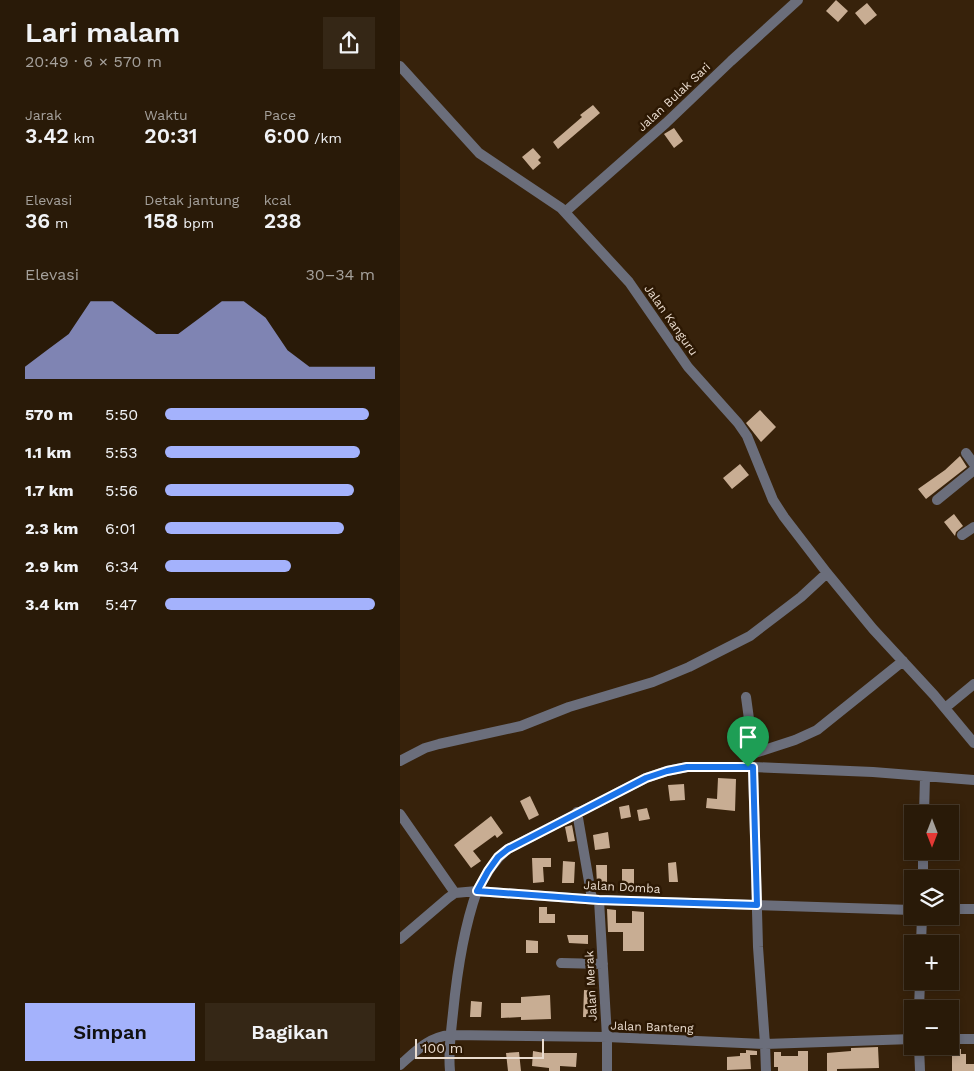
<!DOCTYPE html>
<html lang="id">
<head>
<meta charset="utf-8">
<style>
	:root { --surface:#291a08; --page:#352716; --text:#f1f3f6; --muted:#a5a19c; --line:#453829; --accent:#a4b2fc }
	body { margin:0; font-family:"Work Sans",sans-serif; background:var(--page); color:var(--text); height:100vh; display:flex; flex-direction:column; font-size:19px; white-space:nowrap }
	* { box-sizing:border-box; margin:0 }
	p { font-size:16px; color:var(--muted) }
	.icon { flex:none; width:28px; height:28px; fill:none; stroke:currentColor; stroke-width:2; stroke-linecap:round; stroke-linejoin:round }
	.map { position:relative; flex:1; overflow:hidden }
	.side { display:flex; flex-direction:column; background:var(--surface); width:400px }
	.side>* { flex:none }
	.needle { width:32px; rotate:180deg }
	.buttons { position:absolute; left:504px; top:805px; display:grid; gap:10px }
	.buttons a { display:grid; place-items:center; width:55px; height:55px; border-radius:0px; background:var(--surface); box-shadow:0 2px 8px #0003,0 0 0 1px var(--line); font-size:25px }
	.scale { position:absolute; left:15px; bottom:12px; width:129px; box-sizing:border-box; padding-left:5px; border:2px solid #eadccf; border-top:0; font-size:14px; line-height:18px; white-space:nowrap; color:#eadccf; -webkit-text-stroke:4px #2c1803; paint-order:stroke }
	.pin { position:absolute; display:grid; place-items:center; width:42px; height:42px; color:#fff; margin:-51px -21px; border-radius:50% 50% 50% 0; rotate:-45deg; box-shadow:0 0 5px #0007 }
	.pin .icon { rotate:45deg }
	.round { display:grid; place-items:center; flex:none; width:52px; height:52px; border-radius:0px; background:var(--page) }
	.headline { display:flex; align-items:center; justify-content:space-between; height:85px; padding:0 25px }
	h1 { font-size:28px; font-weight:600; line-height:38px }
	.figures { display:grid; grid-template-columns:repeat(3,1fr); gap:8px; height:85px; padding:5px 25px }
	.figures div { display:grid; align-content:center }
	.figures b { font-size:21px; font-weight:600 }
	.figures small { font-size:14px; font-weight:400 }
	.figures p { font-size:14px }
	.chart { height:140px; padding:10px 25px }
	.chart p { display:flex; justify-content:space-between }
	.chart svg { width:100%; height:90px; margin-top:5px; fill:var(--accent); opacity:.7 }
	.cta { display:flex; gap:10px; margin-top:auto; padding:10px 25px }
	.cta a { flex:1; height:58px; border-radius:0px; background:var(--accent); color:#111; font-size:20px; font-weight:600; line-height:58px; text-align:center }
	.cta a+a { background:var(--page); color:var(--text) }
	ul { padding:0 25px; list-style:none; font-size:16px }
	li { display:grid; grid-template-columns:80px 60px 1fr; align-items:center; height:38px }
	li i { height:12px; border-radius:6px; background:var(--accent) }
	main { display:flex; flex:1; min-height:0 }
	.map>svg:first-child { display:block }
</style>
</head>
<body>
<main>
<section class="side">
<div class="headline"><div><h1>Lari malam</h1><p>20:49 · 6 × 570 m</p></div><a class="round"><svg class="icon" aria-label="share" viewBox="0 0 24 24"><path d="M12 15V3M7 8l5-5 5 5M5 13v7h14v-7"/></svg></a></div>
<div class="figures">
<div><p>Jarak</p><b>3.42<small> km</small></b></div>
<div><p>Waktu</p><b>20:31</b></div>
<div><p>Pace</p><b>6:00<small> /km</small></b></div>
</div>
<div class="figures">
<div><p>Elevasi</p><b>36<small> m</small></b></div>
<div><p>Detak jantung</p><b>158<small> bpm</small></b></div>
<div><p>kcal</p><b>238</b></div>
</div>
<div class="chart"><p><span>Elevasi</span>30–34 m</p>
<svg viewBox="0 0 160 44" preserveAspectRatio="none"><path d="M0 44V38L10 30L20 22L30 6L40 6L50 14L60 22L70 22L80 14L90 6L100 6L110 14L120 30L130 38L140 38L150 38L160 38V44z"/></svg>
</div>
<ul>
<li><b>570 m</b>5:50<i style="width:97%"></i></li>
<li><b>1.1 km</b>5:53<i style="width:93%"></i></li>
<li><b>1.7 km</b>5:56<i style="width:90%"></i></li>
<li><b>2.3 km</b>6:01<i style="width:85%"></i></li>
<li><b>2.9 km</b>6:34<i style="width:60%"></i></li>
<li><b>3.4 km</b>5:47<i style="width:100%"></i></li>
</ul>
<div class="cta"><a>Simpan</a><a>Bagikan</a></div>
</section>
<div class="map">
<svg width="574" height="1071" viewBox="0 0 574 1071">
	<rect width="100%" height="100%" fill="#37220b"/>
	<path fill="#c8ad93" d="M436,0l12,11 -10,11 -12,-11z
		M467,3l10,12 -12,10 -10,-12z
		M193,105l7,8 -42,36 -5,-7 29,-25 -2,-2z
		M274,128l9,13 -9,7 -10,-14z
		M133,148l8,9 -3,3 3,3 -8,7 -11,-13z
		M360,410l16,17 -15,15 -15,-19z
		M560,456l7,11 -41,32 -8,-10 27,-19z
		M340,464l9,11 -17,14 -9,-11z
		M554,514l9,12 -7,6 -1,4 -11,-14z
		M318,778l18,1 -1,32 -29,-3 1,-10 10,1z
		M284,784l1,16 -15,1 -2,-16z
		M130,796l9,19 -10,5 -9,-19z
		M229,805l2,12 -10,2 -2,-12z
		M247,808l3,11 -11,2 -2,-11z
		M91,816l12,17 -6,5 -2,-3 -22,16 8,10 -10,7 -17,-23z
		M172,825l3,16 -7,1 -3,-15z
		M208,832l2,16 -15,2 -2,-15z
		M132,858h19v9h-8l1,15 -11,1z
		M163,861l12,1 -1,21h-12z
		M276,862l2,20h-9l-1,-19z
		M196,865h11v19h-10z
		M222,869h12v19l-12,-1z
		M139,907h8v7h8v9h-16z
		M207,909l9,1v13h16v-12l12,1v39h-21v-19h-15z
		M167,935h21v9l-19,-1z
		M126,940l12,1v12h-12z
		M184,990l12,1 -1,26h-12z
		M150,995l1,24 -30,1v-3l-20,1v-15h20v-6z
		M71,1001l11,1 -1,15h-11z
		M478,1047l1,21 -42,1v2h-10v-18l24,-2v-3z
		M552,1049h9v5h5v10h8v7h-22z
		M346,1050l11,1v4h-7l1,14 -24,1v-13l13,-1v-3h6z
		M133,1051l11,2h33l-1,14 -16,-1v5h-11v-3l-17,-2z
		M398,1051h10v20h-30v-4h-4v-15h7v4h17z
		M119,1052l2,19h-13l-2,-18z"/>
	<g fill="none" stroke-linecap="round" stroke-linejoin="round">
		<path stroke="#6b6e7b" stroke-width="10" d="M0,66l79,87 82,55 68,74 59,85 50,56 9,13 26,64 11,17 43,56 46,56 61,66 40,48
			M165,212l101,-89 65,-62 67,-61
			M566,453l8,11
			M537,500l37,-30
			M562,535l12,-8
			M346,697l3,22 -1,42
			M545,708l29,-24
			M349,755l46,-15 22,-10 86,-69
			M0,761l25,-13 14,-4 82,-18 48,-19 84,-25 36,-15 61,-31 51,-39 26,-24
			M353,767l5,180 7,97 1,27
			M177,812l15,87
			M0,814l55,79
			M524,814l1,-37
			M523,879v-28
			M199,900l8,137v34
			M550,909h24
			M0,939l48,-41 7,-5 22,-2c9,-16 16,-30 31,-42l138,-71 21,-7 20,-4h66l120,5 101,8
			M521,944l1,-28
			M161,963l42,1
			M519,1009l1,-28
			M550,1039h24
			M519,1046l1,25
			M0,1065c16,-14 29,-28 50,-30l157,2 158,7 147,-5
			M50,1071c-2,-19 1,-39 3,-58 4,-41 10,-83 24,-122l122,9 313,10"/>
	</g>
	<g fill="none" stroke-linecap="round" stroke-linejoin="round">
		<defs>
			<path id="route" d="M287,767h66l4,138 -158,-5 -122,-9 11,-20 10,-14 10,-8 138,-71 21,-7z"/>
		</defs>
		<use href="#route" stroke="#fff" stroke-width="10"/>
		<use href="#route" stroke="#1a73e8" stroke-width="6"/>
	</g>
	<g text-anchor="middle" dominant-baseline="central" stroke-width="5" stroke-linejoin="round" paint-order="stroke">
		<g font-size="12" fill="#eadccf" stroke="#2c1803">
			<text transform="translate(274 97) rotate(-43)">Jalan Bulak Sari</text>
			<text transform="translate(271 320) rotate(55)">Jalan Kanguru</text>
			<text transform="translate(222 887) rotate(3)">Jalan Domba</text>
			<text transform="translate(191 986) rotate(-93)">Jalan Merak</text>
			<text transform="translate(252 1027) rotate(2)">Jalan Banteng</text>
		</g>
	</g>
</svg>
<div class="buttons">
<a><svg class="needle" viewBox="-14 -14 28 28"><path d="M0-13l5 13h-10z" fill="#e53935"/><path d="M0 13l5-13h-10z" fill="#a5a19c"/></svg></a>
<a><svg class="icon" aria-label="layers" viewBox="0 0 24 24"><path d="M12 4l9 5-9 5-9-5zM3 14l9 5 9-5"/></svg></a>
<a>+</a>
<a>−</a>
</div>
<div class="scale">100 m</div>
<div class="pin" style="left:348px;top:767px;background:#1e9e55"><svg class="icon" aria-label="arrive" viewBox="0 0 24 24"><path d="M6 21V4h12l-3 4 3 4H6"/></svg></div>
</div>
</main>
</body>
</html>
